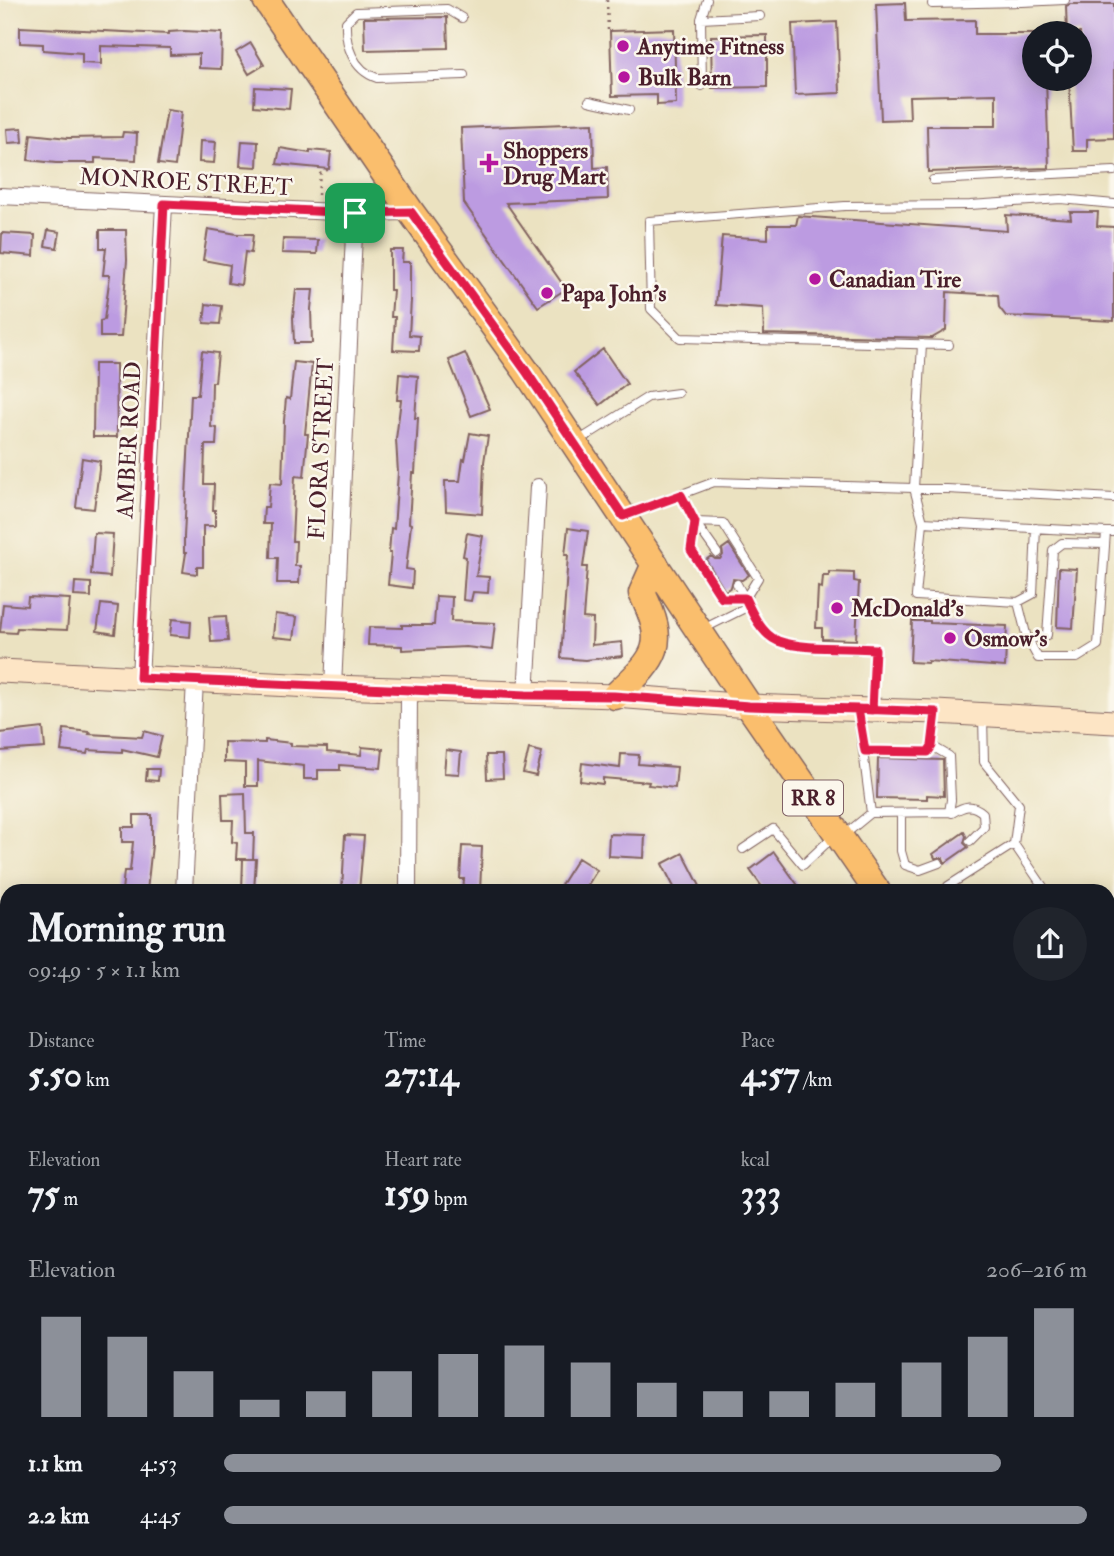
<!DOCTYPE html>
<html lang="en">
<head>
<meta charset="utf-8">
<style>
	:root { --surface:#171b24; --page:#20242c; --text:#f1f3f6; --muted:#9ea1a6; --accent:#8c9099 }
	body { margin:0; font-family:"IM FELL Double Pica",serif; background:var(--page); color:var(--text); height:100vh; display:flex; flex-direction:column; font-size:26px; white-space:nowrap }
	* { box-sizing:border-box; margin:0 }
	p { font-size:23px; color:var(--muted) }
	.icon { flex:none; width:38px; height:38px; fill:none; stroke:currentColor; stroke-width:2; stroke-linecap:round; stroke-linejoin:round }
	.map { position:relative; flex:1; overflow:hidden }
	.side { position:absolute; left:0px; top:884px; width:1115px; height:674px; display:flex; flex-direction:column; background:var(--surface); border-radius:21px 21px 0 0; box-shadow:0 4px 18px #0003 }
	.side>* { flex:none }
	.buttons { position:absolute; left:1022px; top:21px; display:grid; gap:14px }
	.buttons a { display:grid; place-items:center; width:70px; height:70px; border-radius:50%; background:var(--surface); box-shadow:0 4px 18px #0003; font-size:35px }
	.pin { position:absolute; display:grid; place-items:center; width:60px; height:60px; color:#fff; margin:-30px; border-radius:14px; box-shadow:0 4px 10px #0006 }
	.round { display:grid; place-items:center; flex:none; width:74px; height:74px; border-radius:37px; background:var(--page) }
	.head { display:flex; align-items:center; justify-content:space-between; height:119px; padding:0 28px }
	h1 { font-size:38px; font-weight:700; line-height:52px }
	.metrics { display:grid; grid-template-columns:repeat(3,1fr); gap:10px; height:119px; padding:7px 28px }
	.metrics div { display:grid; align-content:center }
	.metrics b { font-size:35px; font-weight:700 }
	.metrics small { font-size:19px; font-weight:400 }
	.metrics p { font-size:19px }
	.chart { height:196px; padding:14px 28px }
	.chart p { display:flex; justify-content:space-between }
	.chart svg { width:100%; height:126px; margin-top:7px; stroke:var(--accent); stroke-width:6 }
	ul { padding:0 28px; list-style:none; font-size:23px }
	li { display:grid; grid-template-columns:112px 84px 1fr; align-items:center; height:52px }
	li i { height:18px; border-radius:9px; background:var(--accent) }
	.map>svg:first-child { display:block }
</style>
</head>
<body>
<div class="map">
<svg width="1114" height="1556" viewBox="0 0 1114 1556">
	<rect width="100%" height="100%" fill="#fbf7ec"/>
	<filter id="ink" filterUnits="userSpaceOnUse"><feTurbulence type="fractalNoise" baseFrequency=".0143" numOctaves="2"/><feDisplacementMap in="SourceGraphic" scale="14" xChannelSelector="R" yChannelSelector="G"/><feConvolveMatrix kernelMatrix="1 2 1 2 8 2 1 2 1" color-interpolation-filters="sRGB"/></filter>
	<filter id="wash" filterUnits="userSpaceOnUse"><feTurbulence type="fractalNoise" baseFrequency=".00686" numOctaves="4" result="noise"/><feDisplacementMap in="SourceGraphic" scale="28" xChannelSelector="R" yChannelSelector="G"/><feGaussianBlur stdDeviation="1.57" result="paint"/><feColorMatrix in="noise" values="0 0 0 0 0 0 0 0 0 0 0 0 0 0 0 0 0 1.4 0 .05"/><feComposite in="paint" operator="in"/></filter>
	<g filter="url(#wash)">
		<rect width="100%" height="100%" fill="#ebe2c1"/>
		<g id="blocks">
			<path fill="#bc9be1" d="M905,3l1,18 69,-1v14h59v45h12l3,89 -121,4 -1,-46h69v-32l-87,2 1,23 -29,1 -5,-116z
				M1070,4h44v134l-27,1v12h-14l-4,-72h11v-46h-13l-1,-27z
				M447,17l1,31 -83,2 -1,-32z
				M837,22l3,71 -45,2 -3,-71z
				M20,27l125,6 24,1v-2l15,-1 38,2 -1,36 -22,-1v-14l-29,1v-7l-69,-2v18l-19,-1v-10l-39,-3v-6l-23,-1z
				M674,29l2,75 -19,1v-10l-45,1 -2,-65z
				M767,35v52l-55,1 -1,-52z
				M251,43l13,22 -15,9 -13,-22z
				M255,87l36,2 -2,20 -35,-3z
				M167,110l14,2 -6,54 -17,-2z
				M593,123l1,45 13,-1 1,32 -102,4 60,86 -28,18 -74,-104 -3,-75z
				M22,128l1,14 -15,1 -1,-14z
				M123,132l14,1 -1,27 -41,-2v5h-39l-28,-3 3,-26 37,4 54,-1z
				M200,141l16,1 -2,21 -15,-1z
				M242,141l16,1 -1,25 -17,-1z
				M280,148l30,5v-3l21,2 -2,17 -52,-5z
				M1070,212h28l-1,14 17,1v94l-108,-5 -7,-9 -1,-12 -51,-3 -1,38 -14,8 -168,-4 -1,-26 -47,-3 6,-69 46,3v-14h28l2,-9 209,15 -1,-16 65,4z
				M208,229l29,5h16l-2,19 -6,-1 -4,33 -13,-2 2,-18 -27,-5z
				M48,230l12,2 -3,16 -12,-2z
				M100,230h26l1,30 -6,77h-21v-16l4,-1 6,-45h-7l3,-27h-6z
				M2,233l33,2 -1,21 -33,-3z
				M283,239l35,1 -1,14 -35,-1z
				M390,250h13l-1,12h8v38h1l-2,35 11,1 -1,15 -26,-1 2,-33h-4l2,-27h-3z
				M296,290h17l-2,19 1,34h-18l-1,-26z
				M206,304l16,2 -2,18 -16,-1z
				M603,349l24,35 -27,21 -26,-33z
				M202,351l16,2 -3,29h-3l-1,45 6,1 -1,17h-11l-1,39h10l-1,26h2v16h-12v41h-6v7l-14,-2 3,-19h-2v-16l7,-142h7z
				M465,353l25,56 -19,7 -22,-56z
				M294,362l18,2 -7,70h3l-4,43 -9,-1 -3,65h4l-1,25h5l-1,17h-22l1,-25h-8l1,-34h-8l1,-17h4l2,-24 12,1 2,-63 2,-23 4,1z
				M94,364h22l1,73h-24z
				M399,374l19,2 -3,42h3l-3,55h-3l-3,50 2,1 -5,45 7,1 -1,18 -24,-3 3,-32h-2l2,-25 3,1 4,-56 -2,-34 5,-39h-4z
				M470,433l18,3 -4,26 -2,52 -36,-3 -1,-30h15l3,-22 2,1z
				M82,458l18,3 -6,48 -18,-2z
				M568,528l20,3 -5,36h4l-4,51 10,1 -1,26 30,-3 1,14 -38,4 -24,-2 7,-103h-3z
				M94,533l19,1 -3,43 -19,-2z
				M467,533l16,3 -7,40 13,1 -1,16 -15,-1 -2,9 -8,-1 3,-43 -3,-1z
				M729,544l20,31 -7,5 -9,-1 -2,8 -6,4 -19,-31 5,-4 4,3h5l3,-4 -1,-6z
				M1059,568l18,1 -4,59 -16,-1z
				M829,572l25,1v8l5,1 -3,58 -34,-1v-11h-6l2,-41 4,1 1,-12h6z
				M75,582l16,1v14l-17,-1z
				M436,596l16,1 -1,24 44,2 -3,27 -26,-3 -64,3v-4l-34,-1 1,-18 33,1v-3h32z
				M28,597l42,2 -3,31 -50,-2 -1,5 -16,-1 3,-28 24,2z
				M101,604l17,2 -3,28 -18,-3z
				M275,614l22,3 -3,22 -21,-2z
				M226,616l2,25 -17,1 -2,-25z
				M172,619l19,2 -1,16 -20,-2z
				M912,621h18v2l77,3 -2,41 -77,-6v2l-18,-1z
				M43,728l2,20 -45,3v-18z
				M64,729l26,3 -1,2 53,3 2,-6 18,5 -5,21 -35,-8v3l-34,-2 -1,4 -26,-3z
				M265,740l26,3v3l36,1v5l34,3 1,-8 21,2 -2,19 -41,-3v5h-22v9h-14v-13l-46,-5v25h-13v-23l-21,-1v-20l41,1z
				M529,749l13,3 -6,24 -13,-3z
				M446,750l15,2 -2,22 -15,-1z
				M621,754l18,1 -1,9 39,3 -2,21 -27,-3 1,-3 -46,-4v6l-23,-3 2,-18 38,5z
				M486,755h16l1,23 -16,1z
				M878,758l65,2 1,36 -17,-1v4l-50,-1z
				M147,769h12l-1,12 -12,-1z
				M245,793l1,40h8l-1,26h-17l1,-16 -5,-1 1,-22h-10l-1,-26z
				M134,815h18v30l-5,46h-25l2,-20h6l3,-29h-11v-15h12z
				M964,832l2,4 -2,7 4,4 -23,16 -2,-5h-8l-2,-4z
				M609,834l36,1 -1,23 -36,-2z
				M345,835l19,1 -5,55h-17z
				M462,846l20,1 -2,44h-17l1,-12h-4z
				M774,852l28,39h-37l-15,-21z
				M683,853l17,33 -10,5h-14l-14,-27z
				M578,858l19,12 -13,21h-27z
				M243,859h13l-2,32h-12z"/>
		</g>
	</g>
	<g filter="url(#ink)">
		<use href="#blocks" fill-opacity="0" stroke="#826360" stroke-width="2"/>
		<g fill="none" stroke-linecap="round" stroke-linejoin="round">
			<defs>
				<path id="lane" d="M1022,2l43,-2
					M932,4l90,-2v-2
					M462,18l-15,-9 -91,3 -10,10c-1,23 7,48 31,56l87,-3
					M701,19l59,-3
					M702,86l-1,-67 6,-19
					M589,101l40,9
					M933,180l181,-9
					M922,344l-8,144 9,34 -7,74 102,6 9,36 11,20h39l21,-13 8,-113h8
					M949,345l-269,-7 -29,-29 -2,-88 196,-15 125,-1 91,-6 53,5
					M578,441l70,-44 30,-4
					M681,495l14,27 -4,28 31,48 23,1 4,7
					M626,515l88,-33 233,7 167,9
					M695,522l28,1 35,55 -13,21 -8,-15
					M695,522l22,31
					M923,522l183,10
					M1018,602l15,-8 3,-66
					M703,629l46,-23c7,12 14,28 27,34 17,9 77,8 99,9l-3,58
					M1028,640l19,-5 6,-85 9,-7 43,1
					M983,716l1,46 35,43 -5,39 32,47
					M865,751l63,1 4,-6 4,-31
					M949,812l3,1c12,-7 19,-10 31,0l1,14 -14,14
					M871,813l78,-1 2,-12 -2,-44 -17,-10
					M901,813v38l4,14 15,5 19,-7
					M843,836l28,-23 -13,-101
					M743,849l30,-20 30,36 32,-30
					M951,891l-3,-5 66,-42"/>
				<path id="street" d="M0,196l355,17 56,-1
					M140,679l24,-475
					M333,687l22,-474
					M526,695l12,-208
					M184,891l11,-210
					M408,891l1,-201
					M0,1151h7
					M142,1550v6
					M610,1550v6
					M971,1550v6
					M407,1556v-6"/>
				<path id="secondary" d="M0,671l333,16 282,9 134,10 187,6 178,10"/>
				<path id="primary" d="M266,0l145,212 115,159 223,335 128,185
					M615,696c40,-38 54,-48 27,-103l13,-29
					M1108,1226l6,10"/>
			</defs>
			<use href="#lane" stroke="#826360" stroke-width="10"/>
			<use href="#street" stroke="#826360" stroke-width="18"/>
			<use href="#secondary" stroke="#826360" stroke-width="25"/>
			<use href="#primary" stroke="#826360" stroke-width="29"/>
			<path stroke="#826360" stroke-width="2.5" stroke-dasharray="2 5" stroke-linecap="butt" d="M607,0l1,31
				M318,195l2,-21 9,-5"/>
			<use href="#lane" stroke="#fff" stroke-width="8"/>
			<use href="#street" stroke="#fff" stroke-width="16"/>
			<use href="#secondary" stroke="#fde5c5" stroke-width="23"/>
			<use href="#primary" stroke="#fabe6d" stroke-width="26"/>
		</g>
	</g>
	<g fill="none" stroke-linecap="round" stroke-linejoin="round" filter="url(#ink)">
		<defs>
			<path id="route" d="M355,213l-191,-9 -24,474 386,17 88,1 135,10 109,3 78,3 -4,34 -4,6 -63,-1 -7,-42 14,1 3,-61c-26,-2 -74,1 -97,-8 -16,-6 -26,-28 -33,-43h-23l-31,-48 4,-28 -14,-27 -58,21 -97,-145 -115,-159 -56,1"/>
		</defs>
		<use href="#route" stroke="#fff" stroke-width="14"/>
		<use href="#route" stroke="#e11d48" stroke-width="9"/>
	</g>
	<g fill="#b5179e" stroke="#fbf7ec" stroke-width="2.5">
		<circle cx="623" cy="46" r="7"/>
		<circle cx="624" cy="77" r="7"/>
		<path d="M485.5 152.5h7v7h7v7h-7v7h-7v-7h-7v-7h7z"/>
		<circle cx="815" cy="279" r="7"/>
		<circle cx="547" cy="293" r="7"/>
		<circle cx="837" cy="608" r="7"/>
		<circle cx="950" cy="638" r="7"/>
	</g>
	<g text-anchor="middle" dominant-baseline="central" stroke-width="5" stroke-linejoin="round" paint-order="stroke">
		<rect fill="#fbf7ec" stroke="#7f6065" stroke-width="2" x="783" y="780.5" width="60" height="35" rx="5"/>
		<g font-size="21" font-weight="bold" fill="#4a1f2b">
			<text x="813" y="798">RR 8</text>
		</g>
		<g font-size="23" font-weight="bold" fill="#4a1f2b" stroke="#fbf7ec" text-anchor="start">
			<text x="637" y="46">Anytime Fitness</text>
			<text x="638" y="77">Bulk Barn</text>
			<text x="503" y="150">Shoppers<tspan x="503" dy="26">Drug Mart</tspan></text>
			<text x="829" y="279">Canadian Tire</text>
			<text x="561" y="293">Papa John's</text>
			<text x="851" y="608">McDonald's</text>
			<text x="964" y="638">Osmow's</text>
		</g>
		<g font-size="23" fill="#4a1f2b" stroke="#fbf7ec">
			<text transform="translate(186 182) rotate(3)">MONROE STREET</text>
			<text transform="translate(129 440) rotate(-87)">AMBER ROAD</text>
			<text transform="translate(321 449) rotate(-87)">FLORA STREET</text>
		</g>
	</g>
</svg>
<div class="buttons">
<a><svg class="icon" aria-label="locate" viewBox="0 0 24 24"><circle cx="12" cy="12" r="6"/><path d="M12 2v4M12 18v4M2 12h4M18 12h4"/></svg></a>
</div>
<div class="pin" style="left:355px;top:213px;background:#1e9e55"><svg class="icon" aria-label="arrive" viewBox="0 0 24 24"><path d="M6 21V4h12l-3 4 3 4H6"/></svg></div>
<section class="side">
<div class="head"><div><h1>Morning run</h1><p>09:49 · 5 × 1.1 km</p></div><a class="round"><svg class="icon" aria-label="share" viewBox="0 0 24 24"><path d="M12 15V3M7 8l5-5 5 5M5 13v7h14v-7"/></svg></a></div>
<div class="metrics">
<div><p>Distance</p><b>5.50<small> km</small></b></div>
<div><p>Time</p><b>27:14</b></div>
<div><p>Pace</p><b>4:57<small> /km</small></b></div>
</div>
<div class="metrics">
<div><p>Elevation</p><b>75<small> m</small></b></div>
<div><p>Heart rate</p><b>159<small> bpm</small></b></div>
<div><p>kcal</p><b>333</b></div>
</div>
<div class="chart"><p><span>Elevation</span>206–216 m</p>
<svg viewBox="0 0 160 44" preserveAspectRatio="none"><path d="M5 44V9M15 44V16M25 44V28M35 44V38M45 44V35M55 44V28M65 44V22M75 44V19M85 44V25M95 44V32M105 44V35M115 44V35M125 44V32M135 44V25M145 44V16M155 44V6"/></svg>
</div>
<ul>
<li><b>1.1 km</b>4:53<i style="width:90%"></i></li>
<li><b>2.2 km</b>4:45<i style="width:100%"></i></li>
</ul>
</section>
</div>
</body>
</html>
